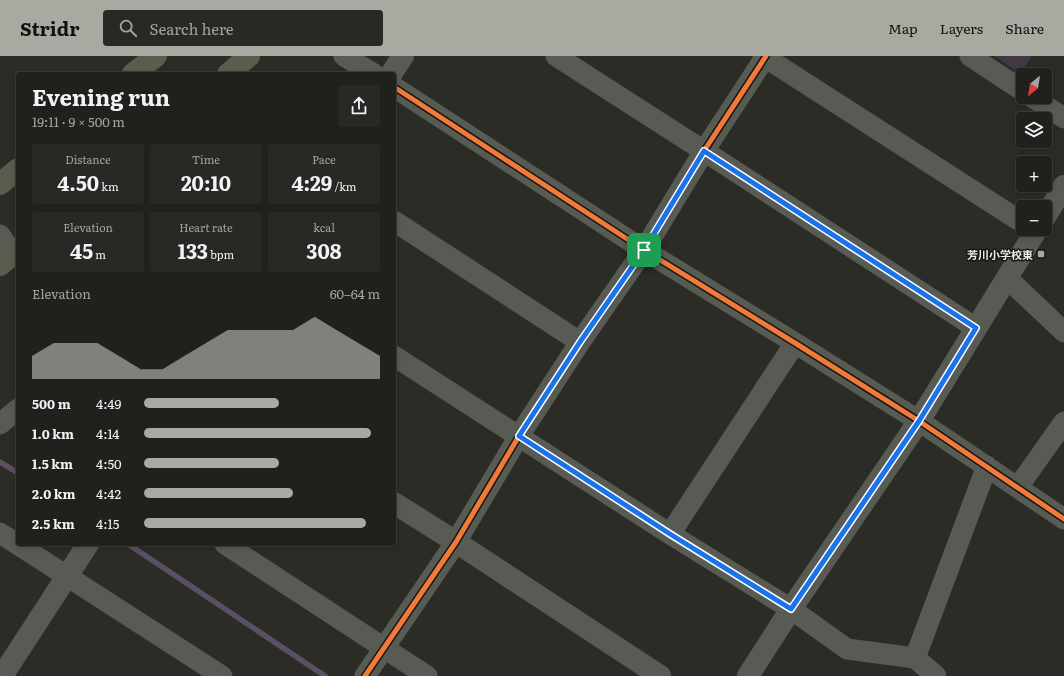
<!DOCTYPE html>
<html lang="en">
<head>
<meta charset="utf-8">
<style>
	:root { --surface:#20211c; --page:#282925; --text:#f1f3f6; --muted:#a2a3a3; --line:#3d3e3b; --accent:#a8aaa2 }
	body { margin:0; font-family:Literata,"Noto Sans JP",serif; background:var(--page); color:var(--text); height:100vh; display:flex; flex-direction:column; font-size:15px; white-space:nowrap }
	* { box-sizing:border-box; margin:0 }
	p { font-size:13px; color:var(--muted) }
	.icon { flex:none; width:22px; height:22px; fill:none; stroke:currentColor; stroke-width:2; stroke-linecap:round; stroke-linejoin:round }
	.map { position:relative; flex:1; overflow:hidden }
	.details { position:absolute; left:16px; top:16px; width:380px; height:474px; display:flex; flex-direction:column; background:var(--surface); border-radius:4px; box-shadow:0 2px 6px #0003,0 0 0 1px var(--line) }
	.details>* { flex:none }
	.needle { width:26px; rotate:210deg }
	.buttons { position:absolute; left:1016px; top:12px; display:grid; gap:8px }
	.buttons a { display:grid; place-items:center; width:36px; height:36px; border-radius:4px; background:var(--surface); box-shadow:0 2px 6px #0003,0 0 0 1px var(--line); font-size:20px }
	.pin { position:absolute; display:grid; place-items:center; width:34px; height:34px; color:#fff; margin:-17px; border-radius:8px; box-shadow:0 2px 6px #0006 }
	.round { display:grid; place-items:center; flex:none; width:42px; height:42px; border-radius:4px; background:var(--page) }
	.head { display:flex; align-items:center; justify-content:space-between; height:68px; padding:0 16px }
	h1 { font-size:22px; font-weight:700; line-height:30px }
	.stats { display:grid; grid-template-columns:repeat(3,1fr); gap:6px; height:68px; padding:4px 16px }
	.stats div { display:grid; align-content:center; border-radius:4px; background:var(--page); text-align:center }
	.stats b { font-size:20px; font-weight:700 }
	.stats small { font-size:11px; font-weight:400 }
	.stats p { font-size:11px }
	.chart { height:112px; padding:8px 16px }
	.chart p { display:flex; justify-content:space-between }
	.chart svg { width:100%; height:72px; margin-top:4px; fill:var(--accent); opacity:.7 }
	ul { padding:0 16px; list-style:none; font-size:13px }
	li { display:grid; grid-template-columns:64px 48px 1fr; align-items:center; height:30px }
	li i { height:10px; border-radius:5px; background:var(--accent) }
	header { display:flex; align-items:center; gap:24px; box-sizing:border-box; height:56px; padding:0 20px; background:var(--accent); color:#111 }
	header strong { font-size:19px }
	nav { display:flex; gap:22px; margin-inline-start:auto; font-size:14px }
	.search { width:280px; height:36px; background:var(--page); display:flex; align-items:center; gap:10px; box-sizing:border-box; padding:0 14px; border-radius:4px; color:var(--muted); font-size:15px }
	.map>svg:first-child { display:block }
</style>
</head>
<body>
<header>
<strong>Stridr</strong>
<div class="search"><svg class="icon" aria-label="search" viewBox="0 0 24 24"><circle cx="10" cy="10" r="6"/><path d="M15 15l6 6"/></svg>Search here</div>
<nav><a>Map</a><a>Layers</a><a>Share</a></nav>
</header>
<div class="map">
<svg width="1064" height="620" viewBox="0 0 1064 620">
	<rect width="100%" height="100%" fill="#2b2c26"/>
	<path fill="#403843" d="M994,0h38l-11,18z"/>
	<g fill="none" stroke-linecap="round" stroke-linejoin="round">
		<path stroke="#5d4f63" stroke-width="5.5" d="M0,406l18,11
			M128,488l197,132"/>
		<path stroke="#585a54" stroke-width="21" d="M344,0l30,18
			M556,0l148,95 272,177
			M763,0l260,167
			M970,0l53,35
			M394,31l250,163 151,93 124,78 145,98
			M1032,41l32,21
			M394,165l186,121
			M0,179l13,19
			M1007,222l57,54
			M394,300l276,178 121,75 56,40 68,9 21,18
			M0,368l18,-15
			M1018,431l46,-65
			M0,477l222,143
			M670,478l125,-191
			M225,488l202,132
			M915,602l72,-192
			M365,620l91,-134 63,-106 61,-94 64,-92 60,-99 62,-95"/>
		<path stroke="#585a54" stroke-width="22" d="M391,18l12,-18
			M1045,161l19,-31
			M394,447l62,39 204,134
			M2,620l86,-132
			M748,620l43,-67 128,-188 118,-192"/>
		<path stroke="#5b5c4e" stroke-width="22" d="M133,18l23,-18
			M228,18l21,-18
			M0,128l18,-15
			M0,209l18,-15"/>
		<defs>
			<path id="cycleway" d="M394,31l250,163 151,93 124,78 145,98
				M365,620l91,-134 63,-106 61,-94 64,-92 60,-99 62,-95"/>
		</defs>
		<use href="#cycleway" stroke="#161711" stroke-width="8"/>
		<use href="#cycleway" stroke="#f17a3a" stroke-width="5"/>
	</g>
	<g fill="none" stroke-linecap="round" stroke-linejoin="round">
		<defs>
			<path id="route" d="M704,95l272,177 -57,93 -128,188 -121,-75 -151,-98 61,-94 64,-92z"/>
		</defs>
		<use href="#route" stroke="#fff" stroke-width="8"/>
		<use href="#route" stroke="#1a73e8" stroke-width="5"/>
	</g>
	<rect fill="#a8aaa2" stroke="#161711" stroke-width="1.5" x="1037" y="194" width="8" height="8" rx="2"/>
	<g text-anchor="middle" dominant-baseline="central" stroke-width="3" stroke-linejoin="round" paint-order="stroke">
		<g font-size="11" font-weight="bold" fill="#eceee5" stroke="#161711" text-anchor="end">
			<text x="1033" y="198">芳川小学校東</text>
		</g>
	</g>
</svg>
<div class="buttons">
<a><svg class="needle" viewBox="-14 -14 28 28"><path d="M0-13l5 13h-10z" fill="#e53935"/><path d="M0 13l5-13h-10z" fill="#a2a3a3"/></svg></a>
<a><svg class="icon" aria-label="layers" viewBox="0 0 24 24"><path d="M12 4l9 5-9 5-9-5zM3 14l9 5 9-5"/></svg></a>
<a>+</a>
<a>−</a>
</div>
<div class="pin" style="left:644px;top:194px;background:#1e9e55"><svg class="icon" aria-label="arrive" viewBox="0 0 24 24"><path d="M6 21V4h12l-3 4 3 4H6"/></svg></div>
<section class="details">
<div class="head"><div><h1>Evening run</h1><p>19:11 · 9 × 500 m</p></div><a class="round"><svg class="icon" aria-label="share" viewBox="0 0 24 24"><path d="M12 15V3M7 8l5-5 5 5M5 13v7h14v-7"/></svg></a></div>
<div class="stats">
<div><p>Distance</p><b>4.50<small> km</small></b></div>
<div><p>Time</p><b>20:10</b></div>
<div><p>Pace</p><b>4:29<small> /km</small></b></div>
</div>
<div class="stats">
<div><p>Elevation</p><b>45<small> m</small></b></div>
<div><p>Heart rate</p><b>133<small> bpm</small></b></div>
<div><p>kcal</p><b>308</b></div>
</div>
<div class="chart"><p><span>Elevation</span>60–64 m</p>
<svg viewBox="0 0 160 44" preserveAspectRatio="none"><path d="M0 44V30L10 22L20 22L30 22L40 30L50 38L60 38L70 30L80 22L90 14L100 14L110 14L120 14L130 6L140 14L150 22L160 30V44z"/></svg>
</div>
<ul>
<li><b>500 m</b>4:49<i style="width:57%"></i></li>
<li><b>1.0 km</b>4:14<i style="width:96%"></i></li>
<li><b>1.5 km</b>4:50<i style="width:57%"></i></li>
<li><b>2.0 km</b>4:42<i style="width:63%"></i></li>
<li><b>2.5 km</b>4:15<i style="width:94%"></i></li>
</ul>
</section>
</div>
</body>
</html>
